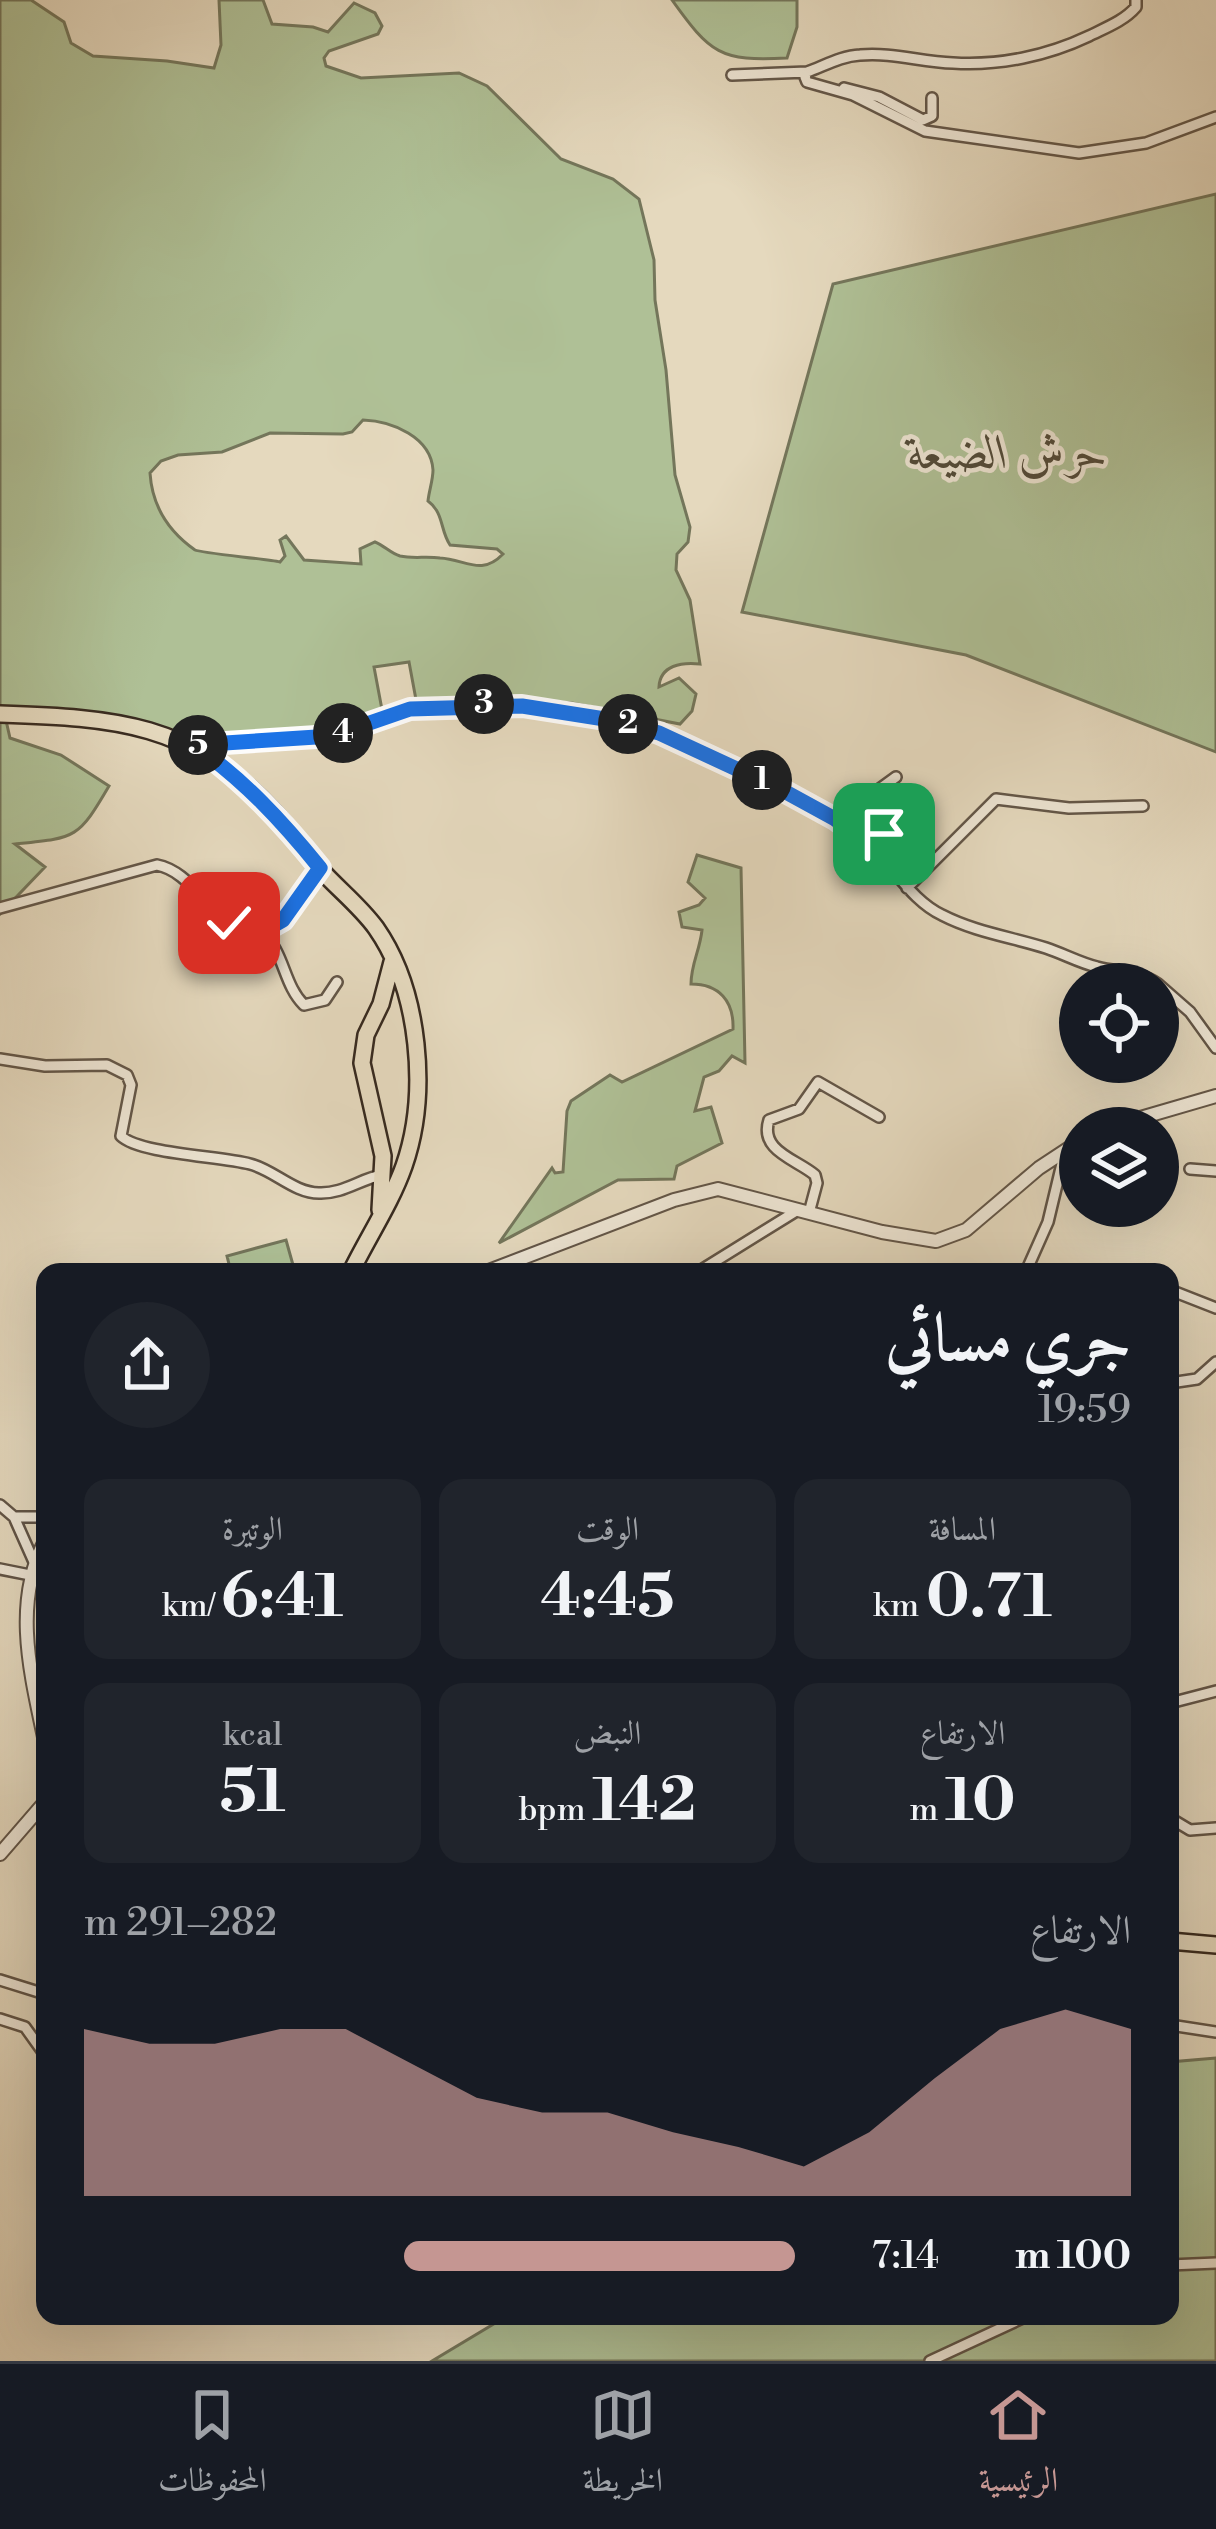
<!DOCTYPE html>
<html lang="ar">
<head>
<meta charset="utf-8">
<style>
	:root { --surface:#171b24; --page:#20242c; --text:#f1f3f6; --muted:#9ea1a6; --line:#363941; --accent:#c59692 }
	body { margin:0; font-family:"Libre Bodoni",Amiri,serif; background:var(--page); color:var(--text); direction:rtl; height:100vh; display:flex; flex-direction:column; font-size:45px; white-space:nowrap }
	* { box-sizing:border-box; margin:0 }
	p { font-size:39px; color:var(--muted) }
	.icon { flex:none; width:66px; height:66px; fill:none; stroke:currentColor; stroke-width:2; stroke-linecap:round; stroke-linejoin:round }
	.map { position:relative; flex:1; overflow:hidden; direction:ltr }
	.side { position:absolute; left:36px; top:1263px; width:1143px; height:1062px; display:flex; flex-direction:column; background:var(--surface); border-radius:24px; box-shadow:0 12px 48px #0002; direction:rtl }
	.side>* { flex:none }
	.fabs { position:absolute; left:1059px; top:963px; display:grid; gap:24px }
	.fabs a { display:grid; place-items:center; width:120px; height:120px; border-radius:50%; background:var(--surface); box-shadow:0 12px 48px #0002; font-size:60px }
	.pin { position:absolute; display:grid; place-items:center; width:102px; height:102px; color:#fff; margin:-51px; border-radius:24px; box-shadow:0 6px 18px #0006 }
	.km { position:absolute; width:60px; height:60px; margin:-30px; border-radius:50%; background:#222; color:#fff; font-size:33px; line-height:60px; text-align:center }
	.round { display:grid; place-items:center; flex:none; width:126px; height:126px; border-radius:63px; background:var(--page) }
	.summary { display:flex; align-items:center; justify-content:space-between; height:204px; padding:0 48px }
	h1 { font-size:66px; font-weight:700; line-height:90px }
	.metrics { display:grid; grid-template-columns:repeat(3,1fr); gap:18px; height:204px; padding:12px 48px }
	.metrics div { display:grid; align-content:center; border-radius:24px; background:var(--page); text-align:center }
	.metrics b { font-size:60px; font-weight:700 }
	.metrics small { font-size:33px; font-weight:400 }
	.metrics p { font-size:33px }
	.chart { height:336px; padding:24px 48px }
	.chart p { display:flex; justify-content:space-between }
	.chart svg { width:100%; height:216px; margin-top:12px; fill:var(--accent); opacity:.7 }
	ul { padding:0 48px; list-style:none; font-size:39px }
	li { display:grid; grid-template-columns:192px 144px 1fr; align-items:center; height:90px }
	li i { height:30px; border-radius:15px; background:var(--accent) }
	.dock { display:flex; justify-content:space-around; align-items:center; height:168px; border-top:3px solid var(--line); background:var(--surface); font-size:33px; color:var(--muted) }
	.dock a { display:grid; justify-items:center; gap:6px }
	.dock .active { color:var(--accent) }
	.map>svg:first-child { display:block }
</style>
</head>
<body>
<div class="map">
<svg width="1216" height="2361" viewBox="0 0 1216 2361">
	<rect width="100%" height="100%" fill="#e5d9be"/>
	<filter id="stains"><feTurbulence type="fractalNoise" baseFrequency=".00167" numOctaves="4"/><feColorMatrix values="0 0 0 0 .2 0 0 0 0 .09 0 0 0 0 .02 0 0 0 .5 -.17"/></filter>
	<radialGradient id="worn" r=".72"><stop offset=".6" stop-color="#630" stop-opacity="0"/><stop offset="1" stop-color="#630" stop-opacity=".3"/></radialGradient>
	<path fill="#afc096" stroke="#74765b" stroke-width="3" fill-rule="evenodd" d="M0,0h31l33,22 7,21 22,13 74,5 47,7 7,-23 -2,-45h44l9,24 41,3 15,5 26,-29 21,10 7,13 -4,8 -49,17 -5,7 2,8 35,12 98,-5 28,13 74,73 52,20 26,20 15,61 1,40 11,70 9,105 15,52 -2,15 -11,12 -1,16 14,30 10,64c-18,-2 -40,1 -41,23l20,-9 17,16 -4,17 -12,13 -108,-21 -79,-6 -76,8 -8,-43 -35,5 9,48 -80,24 -101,3 -37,-12 -160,-14 5,22 51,17 48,31c-31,53 -33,52 -94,58l30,23 -45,47zM363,420c29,1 68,17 70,50 0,10 -4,21 -5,31 16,12 12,29 22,44l47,4 6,5c-22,23 -38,5 -63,4 -14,-2 -27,1 -40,-2 -10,-3 -15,-10 -25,-14l-15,7 1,15 -57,-4 -18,-24 -6,4 5,16 -5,6c-14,-3 -79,-9 -85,-12 -27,-19 -43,-45 -45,-77l11,-12 17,-6 44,-3 48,-19 73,1 9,-2z
		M672,0h125v27l-10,31c-67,4 -77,-5 -115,-58z
		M1216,194v558l-250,-97 -224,-43 91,-328z
		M697,855l44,13 4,195 -13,-7 -13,15 -15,6 -9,34 16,-4 11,36 -45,23 -3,13 -56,1 -119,63 53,-75 3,5 8,-1 4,-61 4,-10 39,-26 12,7 111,-53c1,-28 -14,-45 -42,-45 0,-20 9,-34 11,-54l-20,-3 -3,-15 20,-7 6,-7 -17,-16z
		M286,1240l9,32h-64l-4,-16z
		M1216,2058v303h-784l75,-45h663v-254z"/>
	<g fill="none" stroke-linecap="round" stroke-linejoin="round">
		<defs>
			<path id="minor" d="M1136,0v7c-12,14 -31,21 -47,29 -42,20 -90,30 -136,27 -32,-1 -61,-11 -93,-8 -19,1 -36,11 -53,17l-2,5 2,5 46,13 72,36 154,22 67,-10 70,-26
				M732,75l75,-3
				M844,88l35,9 44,23 9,-4v-18
				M193,745c45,-1 93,1 137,-8 27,-6 51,-21 78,-27 124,-28 270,25 377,82 29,16 60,31 85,54 25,22 41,54 72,69 33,17 69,22 104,33 18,6 34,15 51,19 23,6 41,3 61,17
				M847,828l27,-35 22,-16
				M871,846l53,-47
				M907,888l89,-89 73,9 74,-2
				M0,908l157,-43c41,8 53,64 105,67l21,-12 36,-52
				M262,932c23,21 21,52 42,73l21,-5 12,-18
				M1158,984l32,28 26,36
				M0,1059l45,7 62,-1 20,10 4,10 -10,51c19,18 99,20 129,28 24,6 44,29 69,29 24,1 41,-14 63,-18
				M1190,1169l26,2
				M809,1213l8,-30 -2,-8c-19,-16 -56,-24 -46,-55l30,-11 19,-27 61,35
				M1028,1267l20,-45 17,-71
				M698,1272l100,-62
				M1170,1290l46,18
				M1170,1383l27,-4 19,-17
				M0,1505l14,12 20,45
				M14,1517h31
				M0,1569l30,6
				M1170,1703l46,-12
				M1170,1818l20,12 26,-2
				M0,1980l45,14
				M0,2019l25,8 20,28
				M1170,2025l46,7
				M1170,2265l46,-2
				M930,2361l97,-45"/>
			<path id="tertiary" d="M1106,1128l110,-32
				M486,1272l188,-72 44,-11 164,43 54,9 30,-11 73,-62 41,-27
				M45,1541c-33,63 -14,134 0,201
				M0,1854l45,-52"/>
			<path id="primary" d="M0,714c116,4 190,8 274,98 16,17 29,38 46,57 18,20 40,37 56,59 44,63 53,166 28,238 -13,37 -36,71 -53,106
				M380,1210l3,-54 -21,-93 4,-28 15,-31 11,-42
				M1170,1941l46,4"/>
		</defs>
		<use href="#minor" stroke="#635648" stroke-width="14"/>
		<use href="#tertiary" stroke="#635648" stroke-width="16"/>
		<use href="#primary" stroke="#382b20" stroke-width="20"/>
		<use href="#minor" stroke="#eee6d5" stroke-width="9"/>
		<use href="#tertiary" stroke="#eee6d5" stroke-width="12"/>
		<use href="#primary" stroke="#e5d9be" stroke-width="15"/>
	</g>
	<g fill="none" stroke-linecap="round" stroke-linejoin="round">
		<defs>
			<path id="route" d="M229,923l33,9 21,-12 37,-52c-38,-47 -76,-88 -126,-123l138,-9 78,-27 112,-3 89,14 48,13 123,57 53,29 36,27 13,-12"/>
		</defs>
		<use href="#route" stroke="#fff" stroke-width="24"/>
		<use href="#route" stroke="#1a73e8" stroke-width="15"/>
	</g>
	<g text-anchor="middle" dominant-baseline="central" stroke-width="9" stroke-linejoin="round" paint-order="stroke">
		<g font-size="48" font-style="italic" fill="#504938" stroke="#eee6d5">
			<text x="1008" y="454">حرش الضيعة</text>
		</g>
	</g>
	<rect width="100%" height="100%" filter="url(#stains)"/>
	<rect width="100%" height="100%" fill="url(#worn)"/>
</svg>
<div class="fabs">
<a><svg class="icon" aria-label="locate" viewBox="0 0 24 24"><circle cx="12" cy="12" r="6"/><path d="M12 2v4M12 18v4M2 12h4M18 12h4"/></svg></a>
<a><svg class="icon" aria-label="layers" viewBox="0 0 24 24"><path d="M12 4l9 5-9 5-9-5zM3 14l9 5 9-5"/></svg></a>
</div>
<div class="pin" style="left:884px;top:834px;background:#1e9e55"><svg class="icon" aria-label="arrive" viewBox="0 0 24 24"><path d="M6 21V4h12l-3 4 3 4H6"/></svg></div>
<div class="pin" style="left:229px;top:923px;background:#d93025"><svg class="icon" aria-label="check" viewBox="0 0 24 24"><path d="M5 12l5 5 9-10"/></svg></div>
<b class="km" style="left:762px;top:780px">1</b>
<b class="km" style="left:628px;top:724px">2</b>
<b class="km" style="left:484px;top:704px">3</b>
<b class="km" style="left:343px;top:733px">4</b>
<b class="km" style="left:198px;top:745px">5</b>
<section class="side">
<div class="summary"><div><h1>جري مسائي</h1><p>19:59</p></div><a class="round"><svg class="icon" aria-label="share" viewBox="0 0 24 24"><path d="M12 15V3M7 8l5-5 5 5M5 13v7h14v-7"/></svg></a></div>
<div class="metrics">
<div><p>المسافة</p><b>0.71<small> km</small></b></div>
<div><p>الوقت</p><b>4:45</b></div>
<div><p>الوتيرة</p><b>6:41<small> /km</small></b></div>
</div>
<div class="metrics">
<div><p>الارتفاع</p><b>10<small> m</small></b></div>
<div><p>النبض</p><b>142<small> bpm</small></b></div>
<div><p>kcal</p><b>51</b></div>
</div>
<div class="chart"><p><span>الارتفاع</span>282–291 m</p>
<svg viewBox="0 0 160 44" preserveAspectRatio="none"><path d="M0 44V10L10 13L20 13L30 10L40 10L50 17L60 24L70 27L80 27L90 31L100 34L110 38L120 31L130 20L140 10L150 6L160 10V44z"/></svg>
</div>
<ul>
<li><b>100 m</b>7:14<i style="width:55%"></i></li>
</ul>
</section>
</div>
<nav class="dock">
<a class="active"><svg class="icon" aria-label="home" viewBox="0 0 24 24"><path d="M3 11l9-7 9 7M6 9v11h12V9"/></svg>الرئيسية</a>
<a><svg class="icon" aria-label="map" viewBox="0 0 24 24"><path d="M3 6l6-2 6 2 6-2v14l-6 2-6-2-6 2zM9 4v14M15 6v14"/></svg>الخريطة</a>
<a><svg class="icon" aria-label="saved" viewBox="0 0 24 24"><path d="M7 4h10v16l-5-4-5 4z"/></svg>المحفوظات</a>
</nav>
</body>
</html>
